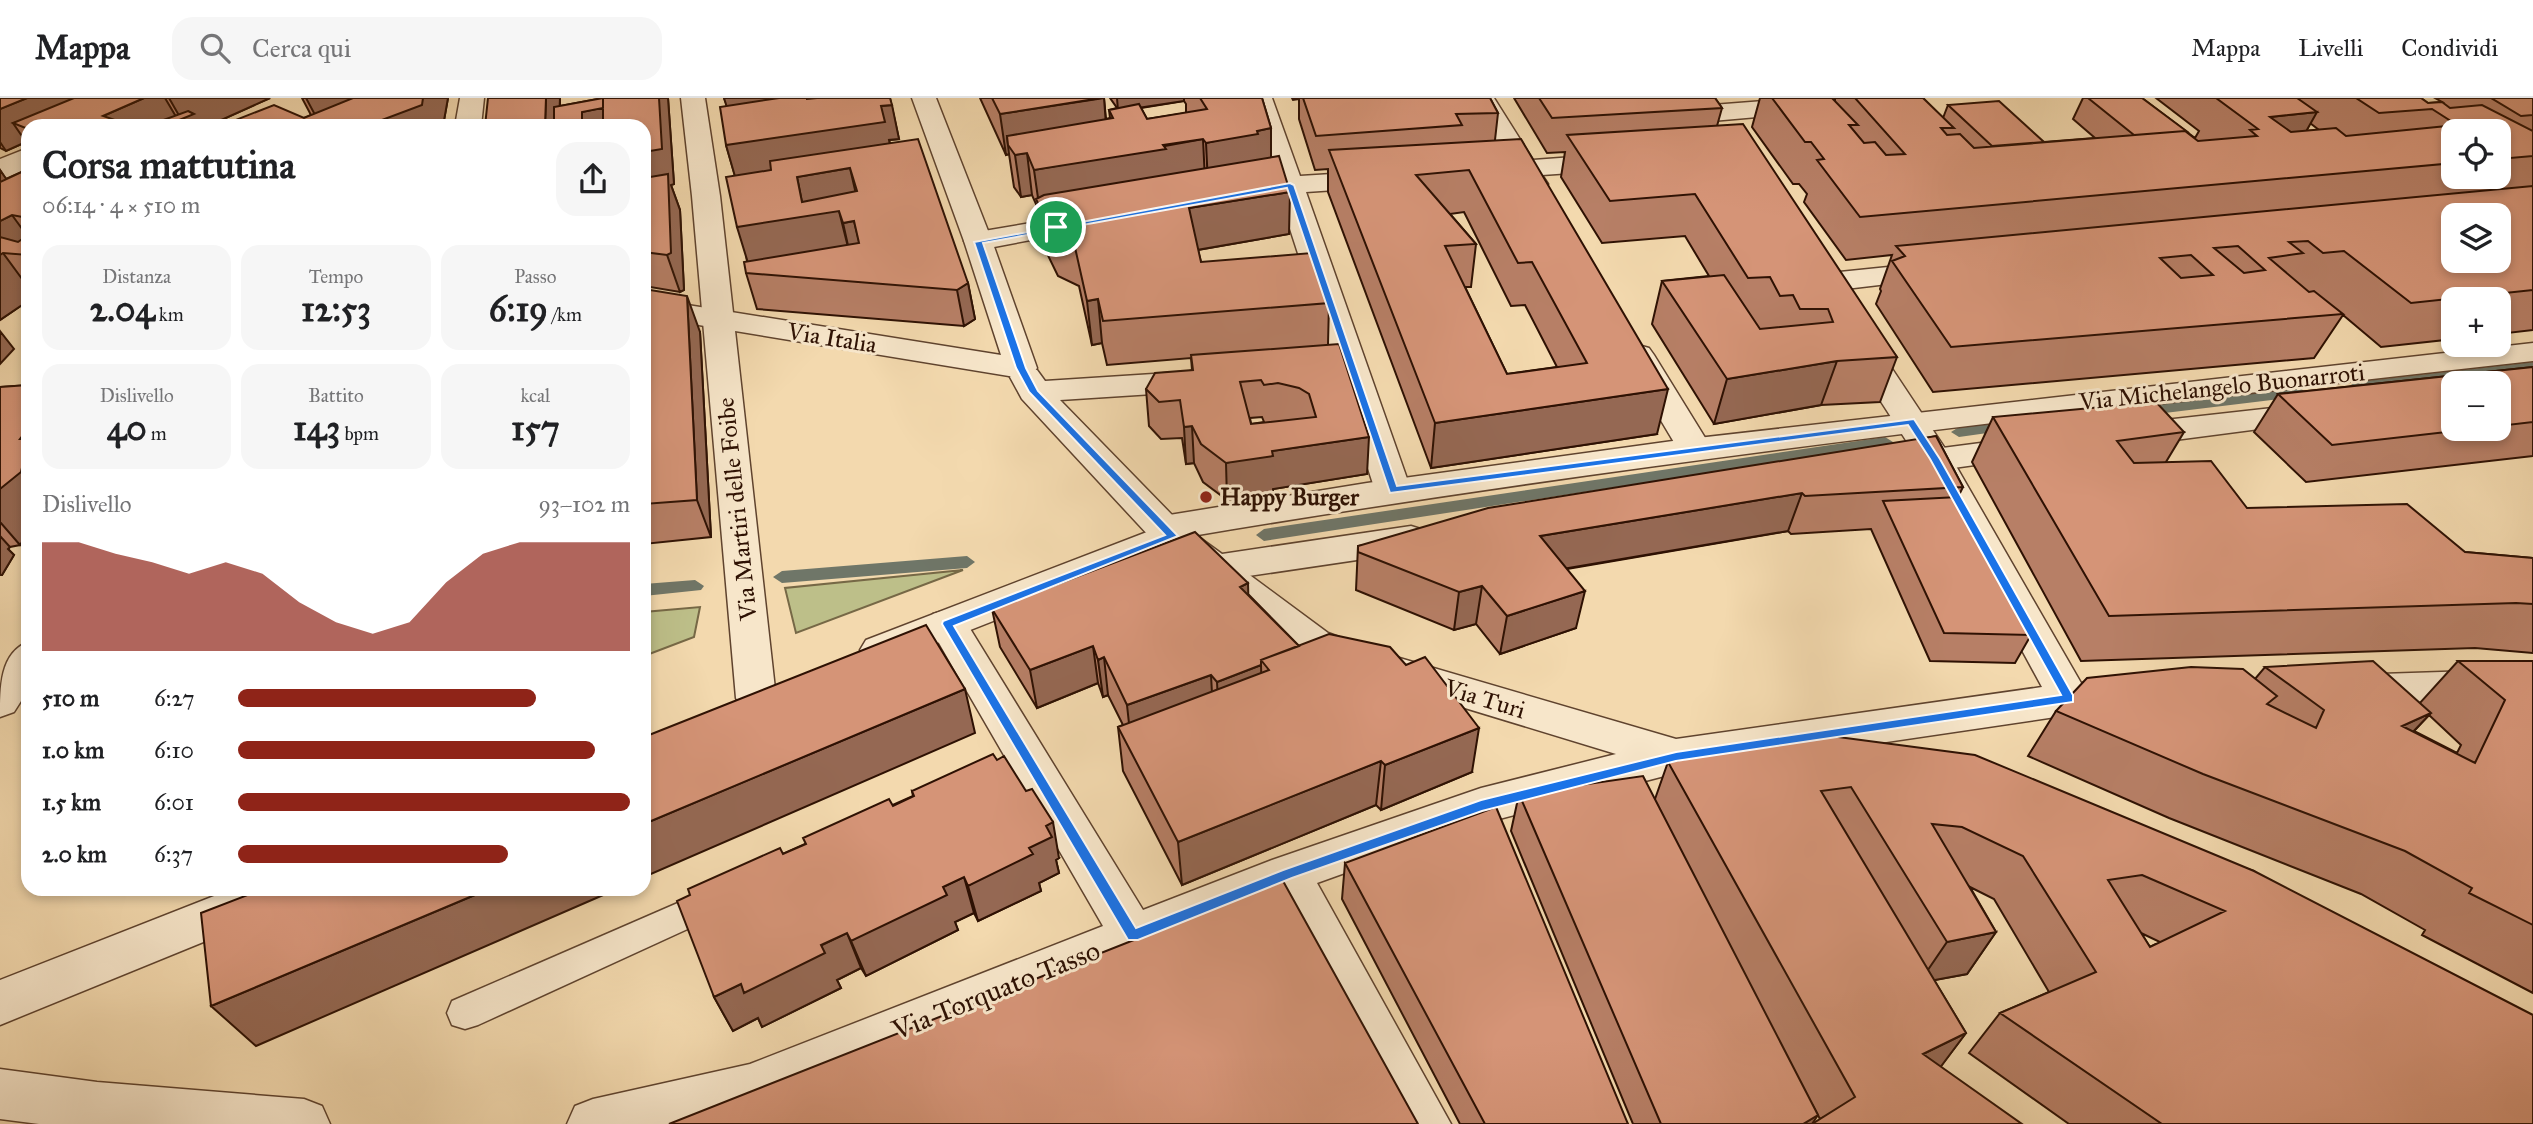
<!DOCTYPE html>
<html lang="it">
<head>
<meta charset="utf-8">
<style>
	:root { --surface:#fff; --page:#f6f6f6; --text:#202124; --muted:#757577; --line:#e0e0e0; --accent:#8f2418 }
	body { margin:0; font-family:"IM FELL Great Primer",serif; background:var(--page); color:var(--text); height:100vh; display:flex; flex-direction:column; font-size:26px; white-space:nowrap }
	* { box-sizing:border-box; margin:0 }
	p { font-size:23px; color:var(--muted) }
	.icon { flex:none; width:38px; height:38px; fill:none; stroke:currentColor; stroke-width:2; stroke-linecap:round; stroke-linejoin:round }
	.map { position:relative; flex:1; overflow:hidden }
	.sheet { position:absolute; left:21px; top:21px; width:630px; height:777px; display:flex; flex-direction:column; background:var(--surface); border-radius:21px; box-shadow:0 4px 10px #0003 }
	.sheet>* { flex:none }
	.buttons { position:absolute; left:2441px; top:21px; display:grid; gap:14px }
	.buttons a { display:grid; place-items:center; width:70px; height:70px; border-radius:14px; background:var(--surface); box-shadow:0 4px 10px #0003; font-size:35px }
	.pin { position:absolute; display:grid; place-items:center; width:60px; height:60px; color:#fff; margin:-30px; border:4px solid #fff; border-radius:50%; box-shadow:0 2px 7px #0007 }
	.round { display:grid; place-items:center; flex:none; width:74px; height:74px; border-radius:21px; background:var(--page) }
	.headline { display:flex; align-items:center; justify-content:space-between; height:119px; padding:0 21px }
	h1 { font-size:38px; font-weight:700; line-height:52px }
	.stats { display:grid; grid-template-columns:repeat(3,1fr); gap:10px; height:119px; padding:7px 21px }
	.stats div { display:grid; align-content:center; border-radius:18px; background:var(--page); text-align:center }
	.stats b { font-size:35px; font-weight:700 }
	.stats small { font-size:19px; font-weight:400 }
	.stats p { font-size:19px }
	.chart { height:196px; padding:14px 21px }
	.chart p { display:flex; justify-content:space-between }
	.chart svg { width:100%; height:126px; margin-top:7px; fill:var(--accent); opacity:.7 }
	ul { padding:0 21px; list-style:none; font-size:23px }
	li { display:grid; grid-template-columns:112px 84px 1fr; align-items:center; height:52px }
	li i { height:18px; border-radius:9px; background:var(--accent) }
	header { display:flex; align-items:center; gap:42px; box-sizing:border-box; height:98px; padding:0 35px; background:var(--surface); border-bottom:2px solid var(--line) }
	header strong { font-size:33px }
	nav { display:flex; gap:38px; margin-inline-start:auto; font-size:24px }
	.search { width:490px; height:63px; background:var(--page); display:flex; align-items:center; gap:18px; box-sizing:border-box; padding:0 24px; border-radius:21px; color:var(--muted); font-size:26px }
	.map>svg:first-child { display:block }
</style>
</head>
<body>
<header>
<strong>Mappa</strong>
<div class="search"><svg class="icon" aria-label="search" viewBox="0 0 24 24"><circle cx="10" cy="10" r="6"/><path d="M15 15l6 6"/></svg>Cerca qui</div>
<nav><a>Mappa</a><a>Livelli</a><a>Condividi</a></nav>
</header>
<div class="map">
<svg width="2533" height="1026" viewBox="0 0 2533 1026">
	<rect width="100%" height="100%" fill="#f3d9ae"/>
	<filter id="stains"><feTurbulence type="fractalNoise" baseFrequency=".00286" numOctaves="4"/><feColorMatrix values="0 0 0 0 .2 0 0 0 0 .09 0 0 0 0 .02 0 0 0 .5 -.17"/></filter>
	<radialGradient id="worn" r=".72"><stop offset=".6" stop-color="#630" stop-opacity="0"/><stop offset="1" stop-color="#630" stop-opacity=".3"/></radialGradient>
	<path fill="#bdbf89" stroke="#766846" stroke-width="2" d="M963,472l-167,63 -11,-45z
		M700,509l-6,30 -50,19v-44z"/>
	<g fill="none" stroke-linecap="round" stroke-linejoin="round">
		<path fill="#6f7668" fill-rule="evenodd" d="M2533,264v8l-177,20 -7,-4 7,-4z
			M2300,290l7,5 -2,3 -165,20 -8,-5 8,-5z
			M2011,323l8,5 -3,3 -57,8 -8,-5 8,-5z
			M1885,339l8,5 -3,3 -626,96 -8,-6 8,-6z
			M967,458l8,6 -8,6 -185,15 -9,-6 9,-6z
			M695,482l9,6 -3,4 -57,6v-12z"/>
		<defs>
			<path id="service" d="M717,788l12,4 5,10 -5,10 -251,115 -13,4 -13,-4 -5,-12 5,-12z"/>
			<path id="minor" d="M460,0h24l-3,28h-26z
				M681,0h24l15,98 56,502 -6,11 -14,5 -14,-5 -6,-11 -44,-502z
				M1248,0h24l28,78 80,-5 10,2 4,6 -4,6 -10,2 -74,5 105,298 -6,8 -12,4 -12,-4 -6,-8 -96,-295 -44,8 -10,-2 -4,-6 4,-6 49,-9z
				M1470,0h24l39,62 81,-6 9,2 4,6 -4,6 -9,2 -72,5 6,9 -4,6 -10,2 -10,-2 -8,-13 -30,2 -9,-2 -4,-6 4,-6 30,-4z
				M1801,0h101l-3,5 -9,2 -178,16 -9,-3 -4,-5 4,-5 9,-3z
				M28,50v18l-28,10v-17z
				M1090,115l10,2 4,6 -4,6 -122,23 -10,-3 -4,-6 4,-6 10,-3z
				M1937,164l10,3 5,6 -5,6 -127,15 -11,-3 -4,-6 4,-6 11,-3z
				M1858,234l11,2 83,125 129,224 37,-2 14,5 6,11 -6,11 -14,5 -49,2 -393,58 -192,50 -167,60 134,241h-54l-119,-226 -528,214 -49,12h-134l8,-18 18,-7 157,-35 353,-138 -175,-302 5,-10 14,-4 14,4 182,296 129,-50 209,-72 135,-34 -263,-80 -53,-21 -98,-76 -6,-9 6,-9 13,-4 13,4 100,74 51,19 297,87 366,-52 -124,-228 -76,-118 5,-7z
				M1638,247l11,3 5,7 58,94 -5,8 -12,3 -12,-3 -5,-8 -56,-94 5,-7z
				M1026,269l11,3 8,11 155,-10 11,3 5,7 -5,7 -11,3 -140,9 116,119 5,9 -5,9 -13,3 -13,-3 -128,-138 -12,-22 5,-7z
				M28,544v48l-14,22 -14,5c0,-30 0,-64 28,-75z
				M2533,571v30l-183,6 -14,-4 -6,-11 6,-11 14,-4z
				M0,971l97,13 207,17 18,7 8,18h-291l-39,-5z"/>
			<path id="tertiary" d="M912,0h24l56,143 45,127 -5,7 -11,3 -377,-62v-18l357,57 -37,-114z
				M0,62l28,9v17l-28,-9z
				M2533,245v18c-448,50 -896,100 -1341,175l8,2 22,16 189,-28 13,4 5,9 -5,9 -13,4 -196,29 -13,-4 -31,-26 -277,109 -14,5 -14,-5 -6,-10 6,-10 281,-108 -2,-4 5,-9 13,-3 204,-33 313,-43z
				M2316,305l12,3 5,7 -5,7 -199,26 -12,-3 -5,-8 5,-8 12,-3z
				M2027,339l12,3 5,8 -5,8 -143,20 -12,-3 -5,-8 5,-8 12,-3z
				M232,791h74l-7,14 -299,122v-45z"/>
		</defs>
		<use href="#service" stroke="#5f432e" stroke-width="3"/>
		<use href="#minor" stroke="#5f432e" stroke-width="3"/>
		<use href="#tertiary" stroke="#5f432e" stroke-width="3"/>
		<use href="#service" fill="#f7e6ca" fill-rule="evenodd"/>
		<use href="#minor" fill="#f7e6ca" fill-rule="evenodd"/>
		<use href="#tertiary" fill="#f7e6ca" fill-rule="evenodd"/>
	</g>
	<path fill="#b77f66" stroke="#2e1103" stroke-width="2" fill-rule="evenodd" d="M0,0h270l-62,28h-180v19l-2,-3 -20,9 -6,-3z
		M302,0h146l-5,28h-209l2,-1 -3,-4 71,-3 7,-3z
		M488,0h72v8l43,-8h65l6,86 -3,1 9,25 4,80 -4,2 -36,-6v-160l-41,-4 -16,4z
		M724,0h166l9,41 -10,1 1,3 78,140 7,36 -11,7 -207,-17 -11,-36 1,-12 -12,-85 -9,-31 1,-39z
		M980,0h124l2,21 4,-1 -1,-8 8,-2 -7,-10h152l9,30v30l18,76 -91,16 3,12 128,41 -1,42 39,129 -94,15v4l-46,7 -24,-18 -9,-19 -8,1 -4,-26 -21,1 -12,-13 -3,-37 46,-19 -1,-12 -84,7 -5,-22 -10,2 -13,-59 -21,-10 -17,-35 -5,-37 -4,-9 -11,2 -7,-10 -5,-33 -3,1zM1184,3l2,3v9l-39,6 -6,-11zM1262,319l2,5 -13,2 -1,-6z
		M1292,0h198l8,15 -3,27 162,294 -226,34 -103,-276v-23l-13,1 -16,-51v-20l-6,1zM1464,114l47,94 14,-1 32,62 -50,7 -42,-87h6l5,-43 -26,-30z
		M1514,0h201l7,10 -5,18 180,231 -17,45 -59,3 -107,19 -62,-100 10,-43 47,-5 -24,-40 -83,7 -41,-66 4,-25 -18,1z
		M1760,0h72l3,3v-3h88l20,20 5,-13 96,37 51,-4 -22,-19 10,-21h59l53,40 4,-7 -43,-33h265l7,5 14,-1 -7,-4h98v232l-34,4v-35h-45v40l-73,8 -38,-32 -29,43 -381,34 -57,-88 5,-13 -1,-2 12,-34 -46,5 -42,-58 3,-8 -8,-10h-6l-41,-57zM2310,25l9,7 -13,1zM2454,33h45v46h-45z
		M28,71v132l-28,19v-150l6,9z
		M644,191l56,43 11,205 -67,7z
		M2533,269v89l-227,26 -52,-50 24,-38zM2499,285v46h-45z
		M28,287v148l-8,12 -10,2 -2,2 6,6 -12,20h-2v-188z
		M1993,319l191,15 -18,30 81,46 218,44 68,6v95l-58,-5 -394,13 -109,-199z
		M1936,338l27,51 -5,10 73,138 -16,28 -85,-2 -59,-132 -80,5 -3,-3 -221,38 9,59 -76,26 -24,-30 -22,6 -98,-40 2,-44z
		M1249,497l50,51 173,126 -91,38 -5,-5 -194,80 -59,-114 -5,-44 5,-2 -15,-30 -5,2 -5,-14 -61,25 -37,-61 -8,-38z
		M2458,563h75v332l-111,-58 3,-5 -64,-36 -192,-76 -141,-62 28,-45 199,-32 10,-12 155,36zM2429,617l32,30 -4,8 -43,-22z
		M1823,637l431,136 279,253h-464l-100,-71 31,-40 49,-21 -55,-93 -24,-12 26,45 -29,42 -33,6 32,53 -25,33 -121,53 -7,-13 -1,18h-179l-122,-293 8,-37 136,5 13,-37zM2141,835l19,9 -10,5z
		M912,693l147,67 -3,2 3,13 -20,10 2,8 -63,30 -4,-8 -19,9 3,8 -92,46 -5,-8 -24,12 4,8 -79,39 -4,-9 -25,13 -19,-34 -24,-102 223,-99z
		M1345,765l283,261h-168l-118,-225z"/>
	<path fill="#956853" stroke="#2e1103" stroke-width="2" d="M27,0h82l-96,25 13,19 -20,9 -6,-9v-33z
		M144,0h21l13,22 3,-1 -12,-21h101l-62,28h-98l-7,-10z
		M306,0h142l-5,28h-122z
		M546,0h14l-1,25 23,-11 28,-6 4,13 -27,7h-42z
		M659,0h9l6,86 -3,1 9,25 4,80 -4,2 -36,-103v-37z
		M724,0h123l34,8 11,-1 7,34 -10,1 3,16 -156,24 -10,-35 3,-31z
		M1104,0l3,40 -100,-2 2,18 -3,1 -6,-41z
		M1117,0h67v3l-66,10z
		M2317,14l-23,41 -24,-36z
		M1271,30v42l-63,14 -2,-41 51,-12z
		M1203,41l2,41 -166,25 -5,-35z
		M1027,55l5,42 -11,2 -6,-42z
		M850,70l8,35 -19,8 9,36 -100,16 -11,-36 65,-25 -5,-25z
		M0,72l16,23 -16,7z
		M1290,94l-1,42 -98,17 -2,-43z
		M12,117l16,22 -25,16 25,34v14l-28,19v-99z
		M854,123l9,36 -12,2 -8,-36z
		M968,185l7,36 -11,7 -7,-36z
		M687,198l13,36 11,205 -14,-37z
		M1098,201l4,44 -10,2 -5,-44z
		M0,233l14,18 -14,15z
		M1837,263l-16,44 -107,19 13,-45z
		M1668,291l-11,45 -226,34 4,-45z
		M1192,328l2,37 -8,1 -2,-37z
		M1369,339l-2,37 -94,15v4l-46,7 -1,-37 46,-12z
		M28,352v83l-8,12 -20,-23v-33z
		M1802,395l-14,38 -255,43 7,-38z
		M0,438l10,11 -2,2 6,6 -12,20h-2z
		M1248,485l1,38 -9,-34z
		M1482,488l-6,38 -22,6 5,-38z
		M1585,493l-9,37 -76,26 7,-38z
		M1093,548l5,37 -61,25 -7,-38z
		M1104,559l4,38 -5,2 -5,-37z
		M1261,567l1,38 -43,17 -2,-38z
		M1211,577l2,37 -82,30 -4,-37z
		M965,591l10,44 -331,144v-53z
		M2431,615l-42,44 13,-31z
		M1479,630l-7,44 -91,38 4,-45z
		M1381,663l-5,44 -194,80 -4,-43z
		M1053,724l6,36 -3,2 3,13 -20,10 2,8 -63,30 -10,-35 61,-38 17,-22z
		M964,779l10,36 -19,9 3,8 -92,46 -15,-35 92,-54z
		M489,791h128l-361,157 -45,-40z
		M1996,834l-29,42 -48,9 28,-41z
		M847,835l14,35 -24,12 4,8 -79,39 -4,-9 -25,13 -19,-34z
		M1966,935l-30,40 -13,-19z
		M1818,1017l-6,9h-9z"/>
	<path fill="#d59477" stroke="#2e1103" stroke-width="2" fill-rule="evenodd" d="M0,0h27l-27,11z
		M74,0h70l-41,18 29,10h-104v3l-15,-6z
		M353,0h70l-1,7 -56,21h-132l5,-2 -6,-3 41,-16 30,13z
		M488,0h58l-1,28h-60z
		M603,0h56l3,51 -18,3v-26h-41z
		M603,0v10l-21,4v8l-28,4v-17z
		M779,0h28v1l10,-1h73l2,7 -11,1 4,16 -159,23 -6,-38z
		M992,0h109l-101,16z
		M1200,0h62l9,30 -14,3 1,3 -52,9 -3,-4 -40,6 3,4 -132,21 -7,-17 -12,2 -7,-10 -1,-9 106,-18 -4,-8 30,-6 8,15 60,-10z
		M1303,0h187l8,15 -42,1 6,11 -146,11z
		M1539,0h176l7,10 -170,10z
		M1772,0h60l26,27h-9l15,18 11,-1 11,13 19,-1 -50,-56h68l31,30h-13l6,7 13,-1 14,14 211,-17 13,10 59,-5 -7,-6 8,-1 -42,-31h81l20,14 -47,5 21,15 45,-4 10,8 111,-11 -25,-16 -53,4 -23,-15h65l7,5 14,-1 8,6 32,-3 51,26v25l-34,3v-28h-45v32l-594,54 -43,-57 7,-1 -13,-17h-6z
		M2088,0h54l47,35 -4,-2 -51,4z
		M2491,0h42v17l-12,1z
		M1999,3l45,41 -52,4 -44,-41z
		M188,13l6,3 -17,7 9,5h-39z
		M1743,26l154,233 -60,4 -110,18 -65,-98 62,-6 36,54 73,-7 -5,-13h-28l-7,-14 -13,1 -10,-19 -22,1 -53,-84 -85,7 -43,-66z
		M918,41l50,144 -11,7 -211,-17 -2,-11 115,-19 -5,-22 -11,2 -4,-12 -102,16 -11,-50 45,-7 -1,-9zM850,70l7,23 -55,11 -5,-25z
		M1521,41l147,250 -233,34 -106,-273zM1469,72l49,93 14,-1 55,101 -80,11 -62,-128 31,-2 -60,-69z
		M1279,58l11,36 -101,16 12,54 111,-9 17,50 -226,18 -5,-22 -11,2 -13,-58 -22,-10 -16,-34 8,-4z
		M28,71v49l-16,-3 -12,6v-39z
		M668,76l3,79 -4,2 -23,-3v-74z
		M2533,88v104l-122,13 -67,-52 -21,2 -15,-12 -19,1 14,11 -34,5 40,34 5,-1 29,23 -392,33 -59,-86 13,-5 -9,-10zM2454,117h45v46h-45zM2238,148l27,24 -21,3 -30,-25zM2191,157l22,20 -32,3 -21,-20z
		M28,137v20l-25,-2 -3,2v-18l18,5z
		M644,191l43,7 10,204 -53,4z
		M1339,246l30,93 -97,14 1,5 -47,7 -25,-19 -9,-18 -8,1 -4,-27 -21,2 -13,-13 9,-16 38,-3 -2,-15zM1261,282l3,5 14,-2 21,5 10,6 7,23 -65,7 -11,-42z
		M2533,269v55l-34,4v-43h-45v46h19l-141,16 -54,-51z
		M28,287v50h-5l-3,4h8v11l-3,5 -4,17 -21,17v-102z
		M2156,304l28,30 -67,9 17,22 77,-2 36,47 160,-4 58,48 68,6v46l-17,-1 -407,13 -116,-199z
		M1936,338l27,51 -158,9 -3,-3 -262,43 45,55 -78,25 -25,-30 -23,6 -101,-40v-6l130,-38z
		M1958,399l73,138 -87,-2 -61,-132z
		M1195,434l53,51 -8,4 59,59 -38,14v5l-44,17 -6,-7 -84,30 -23,-48 -6,3 -5,-14 -63,24 -38,-61z
		M926,527l39,64 -321,135v-87z
		M1329,536l61,13 16,18 19,-8 54,71 -94,37 -4,-4 -203,81 -60,-115 151,-57 -8,-10z
		M2373,563l58,52 -29,13 73,37 30,-63 -47,-39h75v264l-64,-32 3,-5 -67,-37 -202,-77 -147,-63 31,-33 104,-11 52,2 34,27 -10,8 49,24 8,-18 -59,-43z
		M1823,637l152,20 279,116 279,144v109h-371l-162,-111 96,-41 -73,-116 -61,-29 -30,-3 64,108 -49,10 -96,-155 -30,4 145,242 -43,21 99,70h-210l43,-27 -187,-335zM2142,777l83,36 -75,36 -42,-67z
		M993,656l4,6 7,-4 22,35 6,-2 21,33 -7,4 6,11 -23,11 4,6 -65,32 -4,-9 -21,10 4,8 -96,46 -4,-8 -26,12 4,8 -81,40 -3,-9 -27,13 -37,-96 13,-6 -2,-6 92,-41 3,6 23,-10 -3,-6 86,-39 4,7 21,-10 -2,-5z
		M1643,678l175,339 -15,9h-142l-142,-330z
		M1496,709l132,317h-143l-140,-261z
		M1283,783l135,243h-749z
		M263,791h226l-278,117 -10,-93z"/>
	<path fill="#1a73e8" stroke="#fff" stroke-width="2" fill-rule="evenodd" d="M1290,85l4,2 103,301 517,-67 26,40 133,236v7l-397,59 -194,50 -190,67 -154,62h-10l-186,-316 1,-3 222,-86 -136,-143 -13,-24 -42,-126zM1287,90l103,305 518,-68 22,34 131,236 -385,57 -195,48 -198,70 -147,58 -182,-302 224,-90 -140,-145 -12,-23 -43,-125z"/>
	<circle fill="#8f2418" stroke="#f7e6ca" stroke-width="2.5" cx="1206" cy="399" r="7"/>
	<g text-anchor="middle" dominant-baseline="central" stroke-width="6" stroke-linejoin="round" paint-order="stroke">
		<g font-size="24" fill="#2e1103" stroke="#f7e6ca">
			<text transform="translate(832 240) rotate(9)">Via Italia</text>
			<text transform="translate(2222 289) rotate(-6)">Via Michelangelo Buonarroti</text>
			<text transform="translate(737 411) rotate(-96)">Via Martiri delle Foibe</text>
			<text transform="translate(1485 601) rotate(17)">Via Turi</text>
		</g>
		<g font-size="24" font-weight="bold" fill="#2e1103" stroke="#f7e6ca" text-anchor="start">
			<text x="1220" y="399">Happy Burger</text>
		</g>
		<g font-size="28" fill="#2e1103" stroke="#f7e6ca">
			<text transform="translate(996 892) rotate(-22)">Via Torquato Tasso</text>
		</g>
	</g>
	<rect width="100%" height="100%" filter="url(#stains)"/>
	<rect width="100%" height="100%" fill="url(#worn)"/>
</svg>
<div class="buttons">
<a><svg class="icon" aria-label="locate" viewBox="0 0 24 24"><circle cx="12" cy="12" r="6"/><path d="M12 2v4M12 18v4M2 12h4M18 12h4"/></svg></a>
<a><svg class="icon" aria-label="layers" viewBox="0 0 24 24"><path d="M12 4l9 5-9 5-9-5zM3 14l9 5 9-5"/></svg></a>
<a>+</a>
<a>−</a>
</div>
<div class="pin" style="left:1056px;top:129px;background:#1e9e55"><svg class="icon" aria-label="arrive" viewBox="0 0 24 24"><path d="M6 21V4h12l-3 4 3 4H6"/></svg></div>
<section class="sheet">
<div class="headline"><div><h1>Corsa mattutina</h1><p>06:14 · 4 × 510 m</p></div><a class="round"><svg class="icon" aria-label="share" viewBox="0 0 24 24"><path d="M12 15V3M7 8l5-5 5 5M5 13v7h14v-7"/></svg></a></div>
<div class="stats">
<div><p>Distanza</p><b>2.04<small> km</small></b></div>
<div><p>Tempo</p><b>12:53</b></div>
<div><p>Passo</p><b>6:19<small> /km</small></b></div>
</div>
<div class="stats">
<div><p>Dislivello</p><b>40<small> m</small></b></div>
<div><p>Battito</p><b>143<small> bpm</small></b></div>
<div><p>kcal</p><b>157</b></div>
</div>
<div class="chart"><p><span>Dislivello</span>93–102 m</p>
<svg viewBox="0 0 160 44" preserveAspectRatio="none"><path d="M0 44V6L10 6L20 10L30 13L40 17L50 13L60 17L70 27L80 34L90 38L100 34L110 20L120 10L130 6L140 6L150 6L160 6V44z"/></svg>
</div>
<ul>
<li><b>510 m</b>6:27<i style="width:76%"></i></li>
<li><b>1.0 km</b>6:10<i style="width:91%"></i></li>
<li><b>1.5 km</b>6:01<i style="width:100%"></i></li>
<li><b>2.0 km</b>6:37<i style="width:69%"></i></li>
</ul>
</section>
</div>
</body>
</html>
